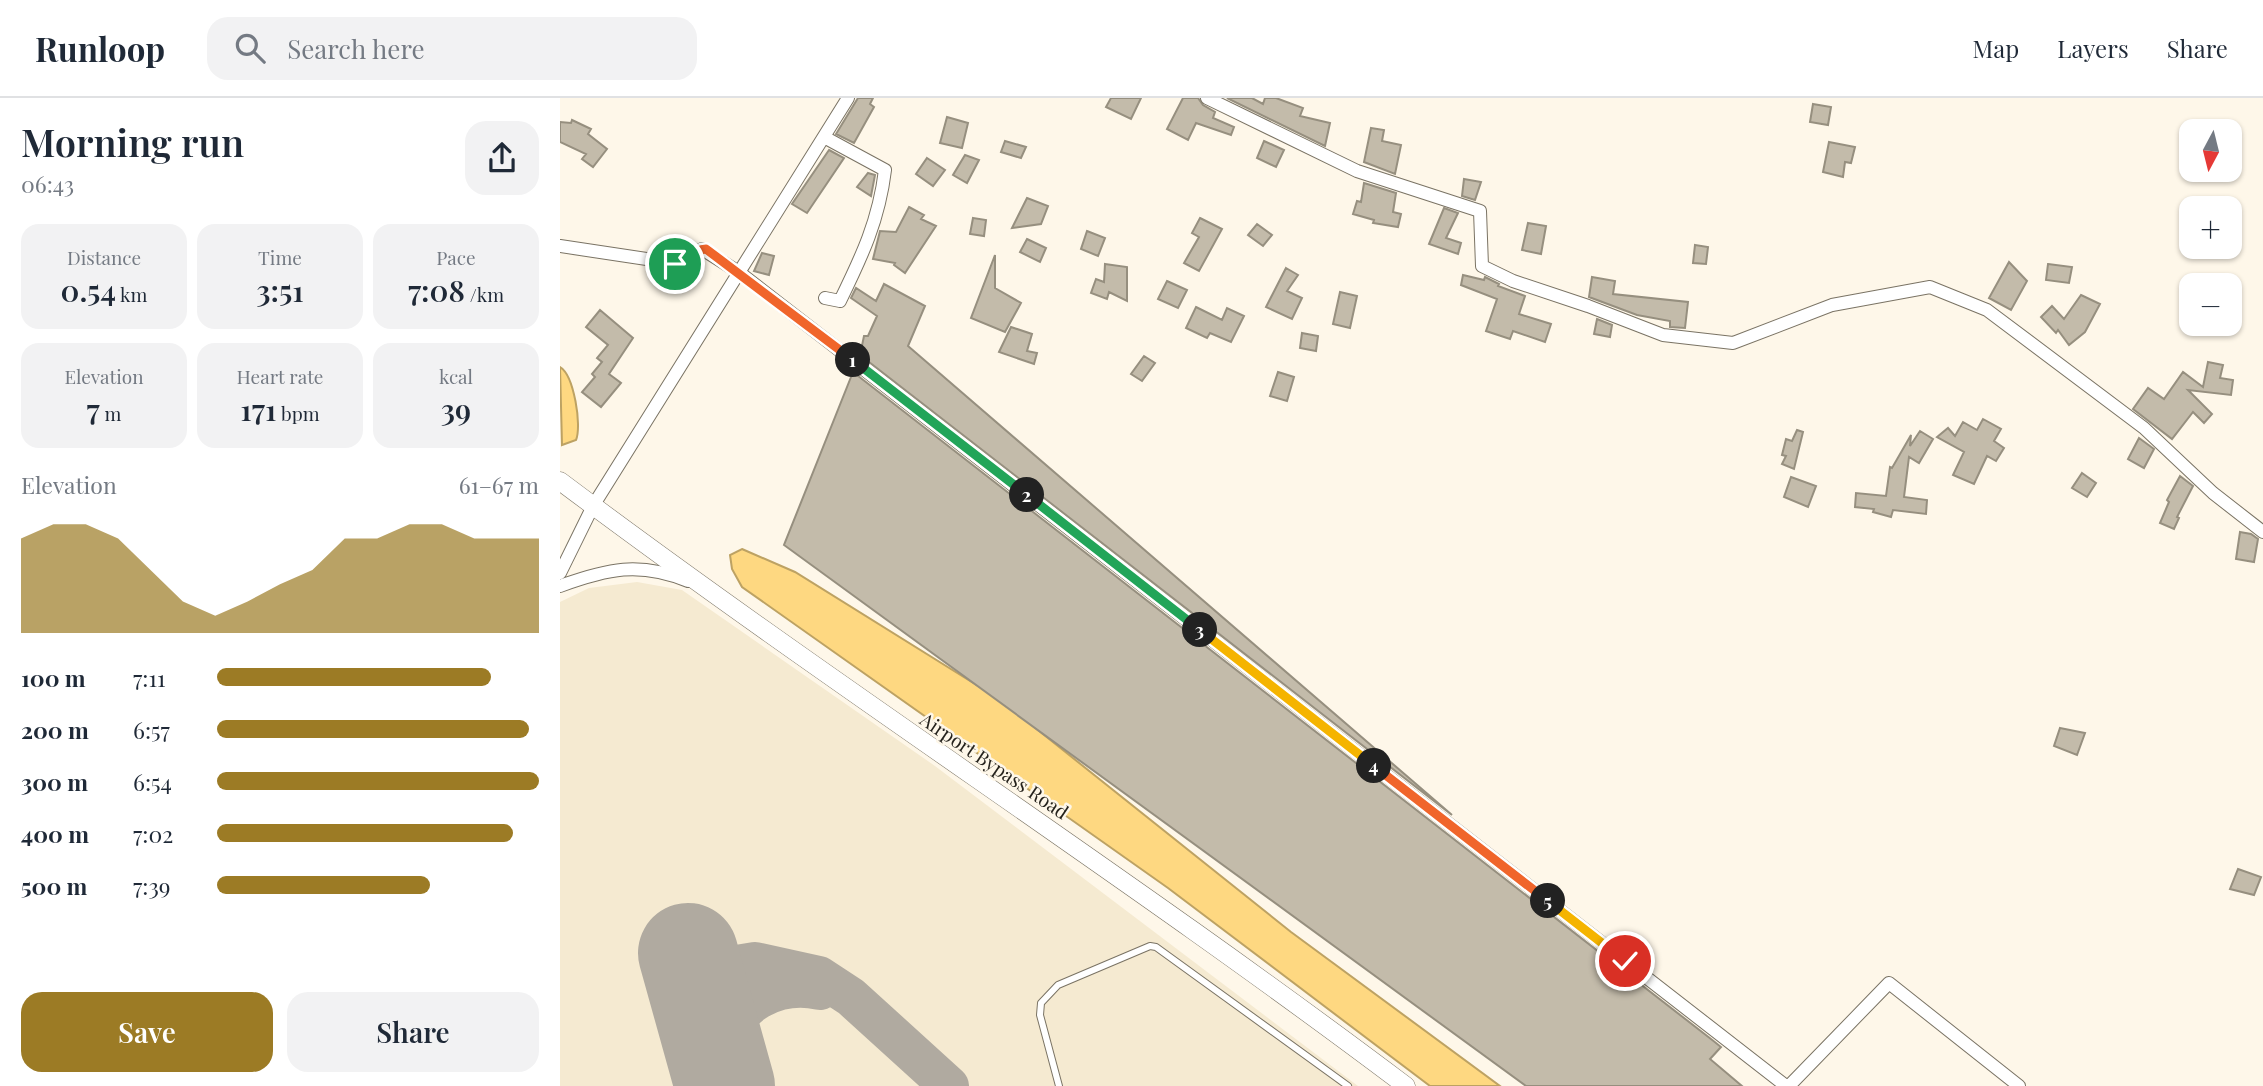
<!DOCTYPE html>
<html lang="en">
<head>
<meta charset="utf-8">
<style>
	:root { --surface:#fff; --page:#f2f2f3; --text:#1f2937; --muted:#747a83; --line:#e0e1e3; --accent:#9c7b25 }
	body { margin:0; font-family:"Playfair Display",serif; background:var(--page); color:var(--text); height:100vh; display:flex; flex-direction:column; font-size:26px; white-space:nowrap }
	* { box-sizing:border-box; margin:0 }
	p { font-size:23px; color:var(--muted) }
	.icon { flex:none; width:38px; height:38px; fill:none; stroke:currentColor; stroke-width:2; stroke-linecap:round; stroke-linejoin:round }
	.map { position:relative; flex:1; overflow:hidden }
	.side { display:flex; flex-direction:column; background:var(--surface); width:560px }
	.side>* { flex:none }
	.needle { width:46px; rotate:187deg }
	.fabs { position:absolute; left:1619px; top:21px; display:grid; gap:14px }
	.fabs a { display:grid; place-items:center; width:63px; height:63px; border-radius:14px; background:var(--surface); box-shadow:0 2px 5px #0004; font-size:35px }
	.pin { position:absolute; display:grid; place-items:center; width:60px; height:60px; color:#fff; margin:-30px; border:4px solid #fff; border-radius:50%; box-shadow:0 2px 7px #0007 }
	.km { position:absolute; width:35px; height:35px; margin:-18px; border-radius:50%; background:#222; color:#fff; font-size:19px; line-height:35px; text-align:center }
	.round { display:grid; place-items:center; flex:none; width:74px; height:74px; border-radius:21px; background:var(--page) }
	.headline { display:flex; align-items:center; justify-content:space-between; height:119px; padding:0 21px }
	h1 { font-size:38px; font-weight:600; line-height:52px }
	.stats { display:grid; grid-template-columns:repeat(3,1fr); gap:10px; height:119px; padding:7px 21px }
	.stats div { display:grid; align-content:center; border-radius:18px; background:var(--page); text-align:center }
	.stats b { font-size:30px; font-weight:600 }
	.stats small { font-size:19px; font-weight:400 }
	.stats p { font-size:19px }
	.chart { height:196px; padding:14px 21px }
	.chart p { display:flex; justify-content:space-between }
	.chart svg { width:100%; height:126px; margin-top:7px; fill:var(--accent); opacity:.7 }
	.cta { display:flex; gap:14px; margin-top:auto; padding:14px 21px }
	.cta a { flex:1; height:80px; border-radius:21px; background:var(--accent); color:#fff; font-size:28px; font-weight:600; line-height:80px; text-align:center }
	.cta a+a { background:var(--page); color:var(--text) }
	ul { padding:0 21px; list-style:none; font-size:23px }
	li { display:grid; grid-template-columns:112px 84px 1fr; align-items:center; height:52px }
	li i { height:18px; border-radius:9px; background:var(--accent) }
	header { display:flex; align-items:center; gap:42px; box-sizing:border-box; height:98px; padding:0 35px; background:var(--surface); border-bottom:2px solid var(--line) }
	header strong { font-size:33px }
	nav { display:flex; gap:38px; margin-inline-start:auto; font-size:24px }
	.search { width:490px; height:63px; background:var(--page); display:flex; align-items:center; gap:18px; box-sizing:border-box; padding:0 24px; border-radius:21px; color:var(--muted); font-size:26px }
	main { display:flex; flex:1; min-height:0 }
	.map>svg:first-child { display:block }
</style>
</head>
<body>
<header>
<strong>Runloop</strong>
<div class="search"><svg class="icon" aria-label="search" viewBox="0 0 24 24"><circle cx="10" cy="10" r="6"/><path d="M15 15l6 6"/></svg>Search here</div>
<nav><a>Map</a><a>Layers</a><a>Share</a></nav>
</header>
<main>
<section class="side">
<div class="headline"><div><h1>Morning run</h1><p>06:43</p></div><a class="round"><svg class="icon" aria-label="share" viewBox="0 0 24 24"><path d="M12 15V3M7 8l5-5 5 5M5 13v7h14v-7"/></svg></a></div>
<div class="stats">
<div><p>Distance</p><b>0.54<small> km</small></b></div>
<div><p>Time</p><b>3:51</b></div>
<div><p>Pace</p><b>7:08<small> /km</small></b></div>
</div>
<div class="stats">
<div><p>Elevation</p><b>7<small> m</small></b></div>
<div><p>Heart rate</p><b>171<small> bpm</small></b></div>
<div><p>kcal</p><b>39</b></div>
</div>
<div class="chart"><p><span>Elevation</span>61–67 m</p>
<svg viewBox="0 0 160 44" preserveAspectRatio="none"><path d="M0 44V11L10 6L20 6L30 11L40 22L50 33L60 38L70 33L80 27L90 22L100 11L110 11L120 6L130 6L140 11L150 11L160 11V44z"/></svg>
</div>
<ul>
<li><b>100 m</b>7:11<i style="width:85%"></i></li>
<li><b>200 m</b>6:57<i style="width:97%"></i></li>
<li><b>300 m</b>6:54<i style="width:100%"></i></li>
<li><b>400 m</b>7:02<i style="width:92%"></i></li>
<li><b>500 m</b>7:39<i style="width:66%"></i></li>
</ul>
<div class="cta"><a>Save</a><a>Share</a></div>
</section>
<div class="map">
<svg width="1703" height="988" viewBox="0 0 1703 988">
	<rect width="100%" height="100%" fill="#fef7e9"/>
	<path fill="#f5ead1" d="M77,484l45,8 253,176 423,320h-798v-484l29,-14z"/>
	<path fill="#fed881" stroke="#bda263" stroke-width="2" d="M0,269c14,8 22,59 16,73l-14,5z
		M182,451l53,23 204,127 292,233 209,154h-70l-262,-198 -426,-301 -10,-18 -2,-14z"/>
	<g fill="none" stroke-linecap="round" stroke-linejoin="round">
		<path stroke="#b0aaa0" stroke-width="40" d="M134,874l61,-10 64,14 32,21 98,89
			M161,973c1,-8 1,-19 3,-27 12,-43 56,-63 96,-54"/>
		<path stroke="#b0aaa0" stroke-width="100" d="M128,855l37,133"/>
	</g>
	<path fill="#c3bbaa" stroke="#968f7f" stroke-width="2" d="M298,0h15l-3,6 4,3 -20,36 -18,-9z
		M551,0h30l-10,21 -25,-12z
		M623,0h15l5,7 12,7 -2,6 21,9 -3,8 -35,-12 -8,17 -21,-11z
		M667,0h25l11,6 2,-6h11l27,10 -3,8 30,7 -5,23z
		M1253,6l18,3 -3,18 -18,-3z
		M387,19l21,6 -6,25 -22,-5z
		M12,22l19,9 -3,5 19,15 -14,18 -11,-8 4,-5 -26,-12v-20l11,1z
		M811,30l13,2 -2,11 19,4 -6,29 -31,-12z
		M445,43l21,6 -5,11 -20,-6z
		M704,43l20,9 -8,17 -19,-9z
		M1269,44l26,5 -4,16 -6,-1 -2,15 -20,-5z
		M269,52l15,8 -37,55 -15,-9z
		M405,57l14,5 -12,23 -14,-8z
		M367,60l18,12 -12,16 -17,-12z
		M308,75l7,2 -4,21 -14,-9z
		M904,81l17,3 -6,18 -13,-4z
		M804,85l32,10 -3,19 8,2 -3,13 -25,-4 1,-3 -21,-6 4,-13 4,1z
		M467,100l21,8 -7,18 -29,4z
		M349,109l15,8 -3,4 15,7 -31,47 -11,-8 1,-2 -22,-4 7,-28 16,1z
		M884,110l14,5 -12,25 15,5 -3,11 -29,-10z
		M413,120l13,2 -2,16 -14,-2z
		M640,120l22,11 -23,42 -15,-8 15,-26 -7,-4z
		M968,125l18,3 -5,28 -19,-4z
		M697,126l15,11 -9,11 -15,-11z
		M527,133l18,7 -7,18 -17,-7z
		M467,141l19,9 -6,14 -20,-10z
		M1135,147l13,2 -2,17 -13,-1z
		M202,155l12,3 -5,19 -15,-4z
		M435,157v33l26,15 -16,29 -34,-14z
		M1449,164l18,19 -16,29 -22,-12z
		M545,166l22,3v34l-18,-9 -2,7 -16,-6 5,-14 8,3z
		M1488,166l24,3 -3,16 -23,-3z
		M726,170l12,7 -11,16 15,7 -10,21 -26,-12z
		M903,177l21,5 1,-3 14,7 -1,2 27,10 -6,18 32,10 -6,18 -32,-11 -3,8 -24,-8 11,-32 -36,-14z
		M1032,179l23,4 -2,13 75,8 -3,26 -15,-1v-6l-33,-6 -48,-18z
		M607,183l20,9 -9,18 -20,-9z
		M324,186l41,22 -17,40 544,469 -592,-460 4,-19h4l9,-20 -26,-18 5,-10 20,13z
		M780,194l17,4 -7,32 -17,-4z
		M1521,197l19,9 -15,28 -16,13 -11,-15 -2,3 -15,-16 11,-11 12,13z
		M636,209l26,13 5,-12 17,8 -13,26 -21,-9 -3,5 -21,-10z
		M40,212l33,28 -24,36 12,9 -20,24 -19,-15 13,-15 -3,-3 10,-12 -5,-4 11,-13 -22,-18z
		M1037,221l15,6 -2,12 -16,-3z
		M451,229l21,7 -5,17 10,2 -3,11 -35,-12z
		M742,235l16,3 -2,15 -16,-3z
		M584,258l11,7 -13,18 -11,-7z
		M1648,264l15,3 -3,13 13,2 -2,15 -43,-5 24,24 -8,9 -11,-11 -21,27 -39,-30 15,-21 16,11 19,-27 20,15z
		M293,274l858,667 10,8 -11,12 32,27h-216l-742,-541z
		M718,274l16,5 -7,24 -17,-5z
		M1423,321l18,10 -7,12 10,7 -8,13 -9,-5 -13,28 -21,-9 11,-23 -27,-15 11,-9 7,8 8,-14 14,8z
		M1237,332l6,2 -9,37 -12,-5 4,-8 -4,-1 4,-16 6,2z
		M1360,333l13,8 -14,24 -10,-6 -5,40 23,3 -1,14 -33,-4 -2,7 -18,-5 1,-3 -19,-2 1,-14 30,3 4,-29 2,1 19,-33 -1,11z
		M1579,340l15,11 -10,19 -16,-9z
		M1522,375l14,10 -9,14 -15,-9z
		M1620,378l13,10 -16,31 2,1 -5,11 -14,-6 9,-21 -2,-2z
		M1231,379l25,9 -8,21 -24,-10z
		M1680,434l11,2 7,5 -4,23 -18,-3z
		M1500,630l25,5 -8,22 -23,-9z
		M1678,771l23,8 -7,18 -24,-6z"/>
	<g fill="none" stroke-linecap="round" stroke-linejoin="round">
		<defs>
			<path id="lane" d="M499,988l-19,-71 1,-12 17,-18 92,-39 6,1 192,139"/>
			<path id="street" d="M647,0l150,73 123,40 2,55 31,15 75,25 75,29 70,8 99,-38 98,-18 57,23 157,118 69,65 50,39
				M264,39l61,33c-6,50 -23,86 -45,131l-15,-3
				M0,148l120,18 22,-15 38,24 1046,813
				M0,475l33,-67 255,-408
				M0,488c47,-17 79,-25 128,-5
				M1229,988l100,-103 130,103"/>
			<path id="secondary" d="M0,383c277,208 569,396 846,605"/>
		</defs>
		<use href="#lane" stroke="#7a7364" stroke-width="8"/>
		<use href="#street" stroke="#7a7364" stroke-width="14"/>
		<use href="#secondary" stroke="#7a7364" stroke-width="19"/>
		<use href="#lane" stroke="#fff" stroke-width="6"/>
		<use href="#street" stroke="#fff" stroke-width="12"/>
		<use href="#secondary" stroke="#fff" stroke-width="18"/>
	</g>
	<g fill="none" stroke-linecap="round" stroke-linejoin="round">
		<defs>
			<path id="split-1" d="M115,166c13,0 18,-15 31,-15l147,111"/>
			<path id="split-2" d="M293,262l174,135"/>
			<path id="split-3" d="M467,397l173,135"/>
			<path id="split-4" d="M640,532l174,136"/>
			<path id="split-5" d="M814,668l174,135"/>
			<path id="split-6" d="M988,803l77,60"/>
		</defs>
		<use href="#split-1" stroke="#fff" stroke-width="14"/>
		<use href="#split-2" stroke="#fff" stroke-width="14"/>
		<use href="#split-3" stroke="#fff" stroke-width="14"/>
		<use href="#split-4" stroke="#fff" stroke-width="14"/>
		<use href="#split-5" stroke="#fff" stroke-width="14"/>
		<use href="#split-6" stroke="#fff" stroke-width="14"/>
		<use href="#split-1" stroke="#f0652b" stroke-width="9"/>
		<use href="#split-2" stroke="#22a559" stroke-width="9"/>
		<use href="#split-3" stroke="#22a559" stroke-width="9"/>
		<use href="#split-4" stroke="#f5b400" stroke-width="9"/>
		<use href="#split-5" stroke="#f0652b" stroke-width="9"/>
		<use href="#split-6" stroke="#f5b400" stroke-width="9"/>
	</g>
	<g text-anchor="middle" dominant-baseline="central" stroke-width="5" stroke-linejoin="round" paint-order="stroke">
		<g font-size="19" fill="#26231d" stroke="#fef7e9">
			<text transform="translate(435 667) rotate(34)">Airport Bypass Road</text>
		</g>
	</g>
</svg>
<div class="fabs">
<a><svg class="needle" viewBox="-14 -14 28 28"><path d="M0-13l5 13h-10z" fill="#e53935"/><path d="M0 13l5-13h-10z" fill="#747a83"/></svg></a>
<a>+</a>
<a>−</a>
</div>
<div class="pin" style="left:115px;top:166px;background:#1e9e55"><svg class="icon" aria-label="arrive" viewBox="0 0 24 24"><path d="M6 21V4h12l-3 4 3 4H6"/></svg></div>
<div class="pin" style="left:1065px;top:863px;background:#d93025"><svg class="icon" aria-label="check" viewBox="0 0 24 24"><path d="M5 12l5 5 9-10"/></svg></div>
<b class="km" style="left:293px;top:262px">1</b>
<b class="km" style="left:467px;top:397px">2</b>
<b class="km" style="left:640px;top:532px">3</b>
<b class="km" style="left:814px;top:668px">4</b>
<b class="km" style="left:988px;top:803px">5</b>
</div>
</main>
</body>
</html>
